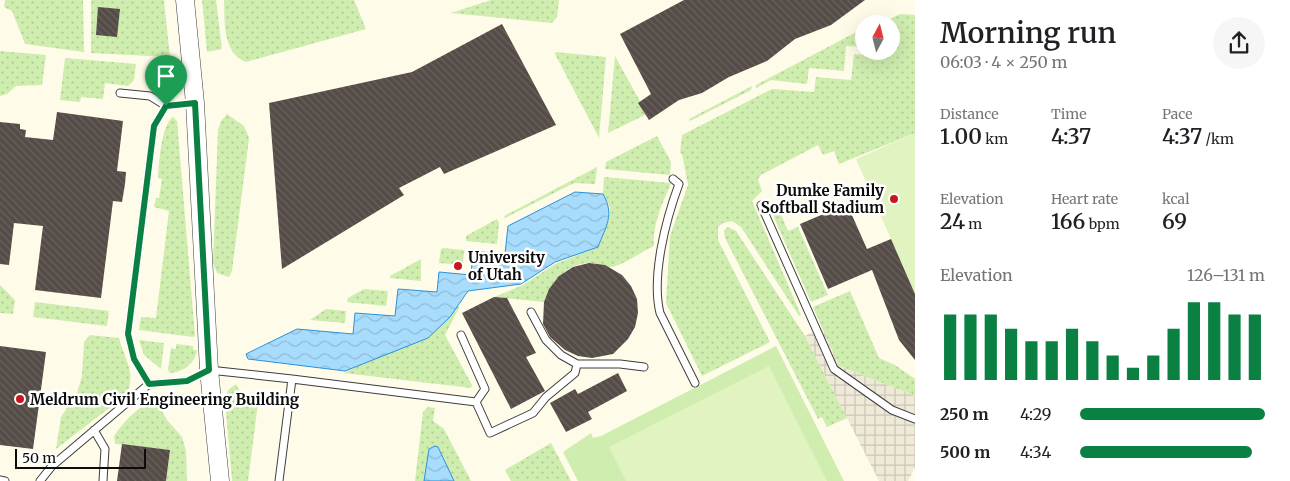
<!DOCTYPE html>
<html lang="en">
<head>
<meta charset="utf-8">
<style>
	:root { --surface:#fff; --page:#f6f6f6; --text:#202124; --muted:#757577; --accent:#0b8043 }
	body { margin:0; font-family:Merriweather,serif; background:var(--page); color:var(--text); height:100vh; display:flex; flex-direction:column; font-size:19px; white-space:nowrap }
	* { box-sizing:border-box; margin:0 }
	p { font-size:16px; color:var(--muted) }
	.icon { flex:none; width:28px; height:28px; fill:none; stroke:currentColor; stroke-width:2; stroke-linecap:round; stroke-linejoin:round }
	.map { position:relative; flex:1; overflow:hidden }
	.panel { display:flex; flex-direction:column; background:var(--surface); width:375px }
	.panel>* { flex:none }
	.needle { width:32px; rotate:7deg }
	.fabs { position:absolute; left:855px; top:15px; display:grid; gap:10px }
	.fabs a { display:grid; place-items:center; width:45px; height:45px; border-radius:50%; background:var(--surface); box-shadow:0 5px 20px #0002; font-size:25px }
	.scale { position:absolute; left:15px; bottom:12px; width:131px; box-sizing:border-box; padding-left:5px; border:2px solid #0b0b0b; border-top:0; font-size:14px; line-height:18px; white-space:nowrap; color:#0b0b0b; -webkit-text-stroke:4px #fff; paint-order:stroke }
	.pin { position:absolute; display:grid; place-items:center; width:42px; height:42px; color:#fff; margin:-51px -21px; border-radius:50% 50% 50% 0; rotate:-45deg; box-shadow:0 0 5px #0007 }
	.pin .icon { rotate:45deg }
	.round { display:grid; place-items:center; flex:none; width:52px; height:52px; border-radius:26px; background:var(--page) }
	.head { display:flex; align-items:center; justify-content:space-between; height:85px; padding:0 25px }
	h1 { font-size:28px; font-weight:600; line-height:38px }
	.figures { display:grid; grid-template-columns:repeat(3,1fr); gap:8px; height:85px; padding:5px 25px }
	.figures div { display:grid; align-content:center }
	.figures b { font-size:21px; font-weight:600 }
	.figures small { font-size:14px; font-weight:400 }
	.figures p { font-size:14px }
	.chart { height:140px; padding:10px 25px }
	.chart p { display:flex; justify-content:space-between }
	.chart svg { width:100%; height:90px; margin-top:5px; stroke:var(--accent); stroke-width:6 }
	ul { padding:0 25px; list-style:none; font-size:16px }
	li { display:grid; grid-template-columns:80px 60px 1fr; align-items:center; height:38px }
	li i { height:12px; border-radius:6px; background:var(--accent) }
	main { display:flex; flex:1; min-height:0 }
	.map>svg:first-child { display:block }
</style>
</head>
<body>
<main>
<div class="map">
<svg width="915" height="481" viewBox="0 0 915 481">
	<defs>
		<pattern id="grass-dots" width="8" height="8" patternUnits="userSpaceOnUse" patternTransform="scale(1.25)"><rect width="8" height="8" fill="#cfedaf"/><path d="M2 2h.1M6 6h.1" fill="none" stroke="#b0ca95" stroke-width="1.8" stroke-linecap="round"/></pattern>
		<pattern id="plaza-grid" width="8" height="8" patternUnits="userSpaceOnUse" patternTransform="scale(1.25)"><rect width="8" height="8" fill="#efe9d8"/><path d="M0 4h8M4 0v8" fill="none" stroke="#ccc6b8"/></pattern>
		<pattern id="water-waves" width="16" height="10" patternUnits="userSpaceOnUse" patternTransform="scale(1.25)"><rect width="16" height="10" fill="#a8dcfc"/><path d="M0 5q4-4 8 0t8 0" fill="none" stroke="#8fbbd7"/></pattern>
		<pattern id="building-back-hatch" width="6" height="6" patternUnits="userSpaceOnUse" patternTransform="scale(1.25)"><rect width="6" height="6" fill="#554c47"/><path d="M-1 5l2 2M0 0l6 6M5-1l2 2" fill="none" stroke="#68615d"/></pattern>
	</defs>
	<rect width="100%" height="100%" fill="#fffbe9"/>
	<path fill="url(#grass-dots)" d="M5,0h78l1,52 -59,-8 -13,-33 -8,-4z
		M91,0h73l6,57 -79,-4z
		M202,0h14l6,49 -15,3z
		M224,0h130l12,29 -120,33c-24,-9 -21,-41 -22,-62z
		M491,0h68l-2,17 -5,6 -101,-10z
		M900,14l15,1v118l-76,31 -5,-13 -11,4 -5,-10 -57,30 -3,4 4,12 -10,10 49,114 -2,1 -58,-89 -9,-6 -9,2 -5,4v13l52,102 -68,34 -36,-73 4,-67 18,-51 -6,-31 -2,-1 2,-18 90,-46 42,3 2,-15 35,3 3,-26 25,2 1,-5h11v-27l-9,-1z
		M864,28v19l-18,-1 -2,25 -35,-3 -2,16 -36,-4 -15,8v-3z
		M0,51l46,4 -4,30 -26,1 -9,8 -7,2z
		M556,52l50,5 -7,81 -44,-84z
		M615,56l32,58 -39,19z
		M65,58l71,6 -2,16 -6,6 -23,-3 -2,16 -22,-2 -1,5 -20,-2z
		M152,65l20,3 2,20 -9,4 -10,-5 -3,-10z
		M752,86l-1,4 -61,31 -1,-2z
		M227,114l17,12 5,12 -17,133 -3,6 -12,-4 -4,-10 5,-133 3,-9z
		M173,117l4,4 18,215 -2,1 -54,-7 2,-13 15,1 13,-107 -15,-4 2,-9h3l3,-19 -4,-1c1,-14 3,-53 15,-61z
		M657,136l14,26 -1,13 -65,-6 1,-7z
		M597,167l-2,17 -21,-1 -69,35 -1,-2z
		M604,177l67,6c-8,20 -19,41 -17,63 -13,6 -29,18 -42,21 -7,1 -16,-4 -23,-4 -23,1 -37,18 -45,39l-50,-5 29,-12 32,-21 43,-17 11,-28 1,-12 -7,-13z
		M776,203l12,28 10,-4 30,68 -17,7 -42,-96z
		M497,219l2,4 -2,21 -31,-3v-5z
		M728,227l8,4 69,105 42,82 -20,9 -5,-10 -4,2 -93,-181 -1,-8z
		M443,248l21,2 -1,15 -24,-2 2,-14z
		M421,259v22l-31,-3v-2z
		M0,285l15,15 -2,14 -13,-1z
		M364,289l24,2 -2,15 -39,-4 1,-4z
		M850,291l29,67 16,7 20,14v17l-76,-30 -26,-59z
		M35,302l74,9 -2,15 -74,-9z
		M457,303l2,5 -14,27 27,50 -1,3 -127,-15 106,-56z
		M326,309l20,2 -1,12 -35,-3z
		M90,335l29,3c6,22 18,36 7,57l-70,54 5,-32 16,-24 5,-17 2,-34z
		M139,340l25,3 -3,26 -17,-14z
		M176,344l17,2v4h4c-2,14 -14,22 -27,23l-2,-3 3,-22 5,1z
		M236,384l3,6 15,7 4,6 -10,78h-16l-7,-81 3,-10z
		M154,397l13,23 15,17 4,14 1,30h-21l4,-31 -55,-6 -1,-8c11,-17 24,-27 40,-39z
		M428,407l7,1 -2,13 11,8 27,52h-17l-16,-34 -3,-1 -6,3 -5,32h-9l8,-69z
		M551,443l20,38h-60l-6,-11z"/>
	<path fill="#cfedaf" d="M776,346l68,135h-266l-15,-29 28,-19 2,5 8,-2z"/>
	<path fill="#e2f3c2" d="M915,133v161l-59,-135z
		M769,366l58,115h-201l-17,-34z"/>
	<path fill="url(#plaza-grid)" d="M822,327l17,39 76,30v71l-7,14h-29l-74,-145z"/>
	<path fill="url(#water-waves)" stroke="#2892db" d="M575,192l28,2c12,21 3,32 -5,53l-43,15 -34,22 -53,7 -18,26 -22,21 -83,33 -97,-12 -2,-5 51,-25 56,5 2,-21 40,3 3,-27 39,3 2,-20 32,3 2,-24 32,3 3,-28z
		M435,446l3,1 16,34h-30l5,-32z"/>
	<path fill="url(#building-back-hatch)" d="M684,0h181l-34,25 -36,14 -28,22 -38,16 -27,16 -23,7 -30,20 -11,-17 13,-9 -31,-60z
		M98,7l22,2 -3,28 -21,-2z
		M502,24l54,101 -112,49 -4,-7 -41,21 5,7 -122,74 -13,-166 143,-31z
		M57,112l66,9 -6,50 9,1 -1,12 -3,18 -9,-1 -12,97 -66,-8 8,-64 -29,-3 -5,42 -9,-1v-142l20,2v5l6,1 -1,7 28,3z
		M847,204l20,45 24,-10 24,55v66l-16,-20 -27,-70 -44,19 -28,-65z
		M589,263l16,2 17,10 9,11 6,13 1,14 -3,14 -7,12 -15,15 -21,4 -14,-2 -13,-6 -15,-13 -7,-13 1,-22 5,-13 10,-13 14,-9z
		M494,297l13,1 29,55 -10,4 19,34 -34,18 -49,-96z
		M0,346l46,6 -13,97 -33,-4z
		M618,373l9,18 -39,21 4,7 -26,13 -16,-29 25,-14 3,5z
		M122,444l48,6 -4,31h-49z"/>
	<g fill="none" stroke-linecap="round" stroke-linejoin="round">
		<defs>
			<path id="service" d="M120,93l30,3 16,10
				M673,179l6,5c-13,35 -28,92 -19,129l35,70
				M761,205l73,164 58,41 23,9
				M531,312l15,28 15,15 16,9h43l24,3
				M149,384l-15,-25 -6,-25 26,-208 12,-20 28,-3
				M476,402l14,31 43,-20 13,-16 29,-24 2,-9
				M94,430l11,19 -2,32
				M0,480l5,1
				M40,481l12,-15 97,-82 38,-3 22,-11 83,9
				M279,481l13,-102 184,23 9,-13 -24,-54"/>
			<path id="tertiary" d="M185,0l10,103 14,267 11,111"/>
		</defs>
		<use href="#service" stroke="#3e3e3e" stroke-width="9"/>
		<use href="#tertiary" stroke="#3e3e3e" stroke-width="19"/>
		<use href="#service" stroke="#fff" stroke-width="7"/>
		<use href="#tertiary" stroke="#fff" stroke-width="18"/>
	</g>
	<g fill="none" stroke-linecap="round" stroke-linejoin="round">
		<defs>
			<path id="route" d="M195,103l14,267 -22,11 -38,3 -15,-25 -6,-25 26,-208 12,-20z"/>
		</defs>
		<use href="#route" stroke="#fff" stroke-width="10"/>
		<use href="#route" stroke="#0b8043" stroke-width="6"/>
	</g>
	<g fill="#c8161e" stroke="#fff" stroke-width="2">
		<circle cx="894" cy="199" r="5"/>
		<circle cx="458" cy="266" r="5"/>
		<circle cx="20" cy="399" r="5"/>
	</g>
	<g text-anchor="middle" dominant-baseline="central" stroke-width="5" stroke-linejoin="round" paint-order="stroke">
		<g font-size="15" font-weight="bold" fill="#0b0b0b" stroke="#fff" text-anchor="start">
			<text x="884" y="190" text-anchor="end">Dumke Family<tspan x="884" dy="17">Softball Stadium</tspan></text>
			<text x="468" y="257">University<tspan x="468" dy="17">of Utah</tspan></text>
			<text x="30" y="399">Meldrum Civil Engineering Building</text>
		</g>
	</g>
</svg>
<div class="fabs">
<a><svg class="needle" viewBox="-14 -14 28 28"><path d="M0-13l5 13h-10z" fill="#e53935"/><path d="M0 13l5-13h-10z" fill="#757577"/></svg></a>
</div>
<div class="scale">50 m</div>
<div class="pin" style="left:166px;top:106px;background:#1e9e55"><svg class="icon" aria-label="arrive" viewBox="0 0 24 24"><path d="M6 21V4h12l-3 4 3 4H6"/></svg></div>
</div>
<section class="panel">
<div class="head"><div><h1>Morning run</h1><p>06:03 · 4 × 250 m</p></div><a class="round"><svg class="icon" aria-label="share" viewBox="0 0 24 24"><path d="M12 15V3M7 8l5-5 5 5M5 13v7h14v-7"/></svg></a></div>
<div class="figures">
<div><p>Distance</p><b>1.00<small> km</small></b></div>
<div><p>Time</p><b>4:37</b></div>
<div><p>Pace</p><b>4:37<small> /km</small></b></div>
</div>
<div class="figures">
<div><p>Elevation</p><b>24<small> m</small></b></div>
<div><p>Heart rate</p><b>166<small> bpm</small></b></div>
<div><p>kcal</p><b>69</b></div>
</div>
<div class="chart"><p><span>Elevation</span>126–131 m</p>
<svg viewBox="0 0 160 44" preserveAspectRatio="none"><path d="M5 44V12M15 44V12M25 44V12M35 44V19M45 44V25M55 44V25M65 44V19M75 44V25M85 44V32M95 44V38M105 44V32M115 44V19M125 44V6M135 44V6M145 44V12M155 44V12"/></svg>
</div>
<ul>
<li><b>250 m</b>4:29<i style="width:100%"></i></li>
<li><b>500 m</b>4:34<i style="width:93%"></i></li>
</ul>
</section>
</main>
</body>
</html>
